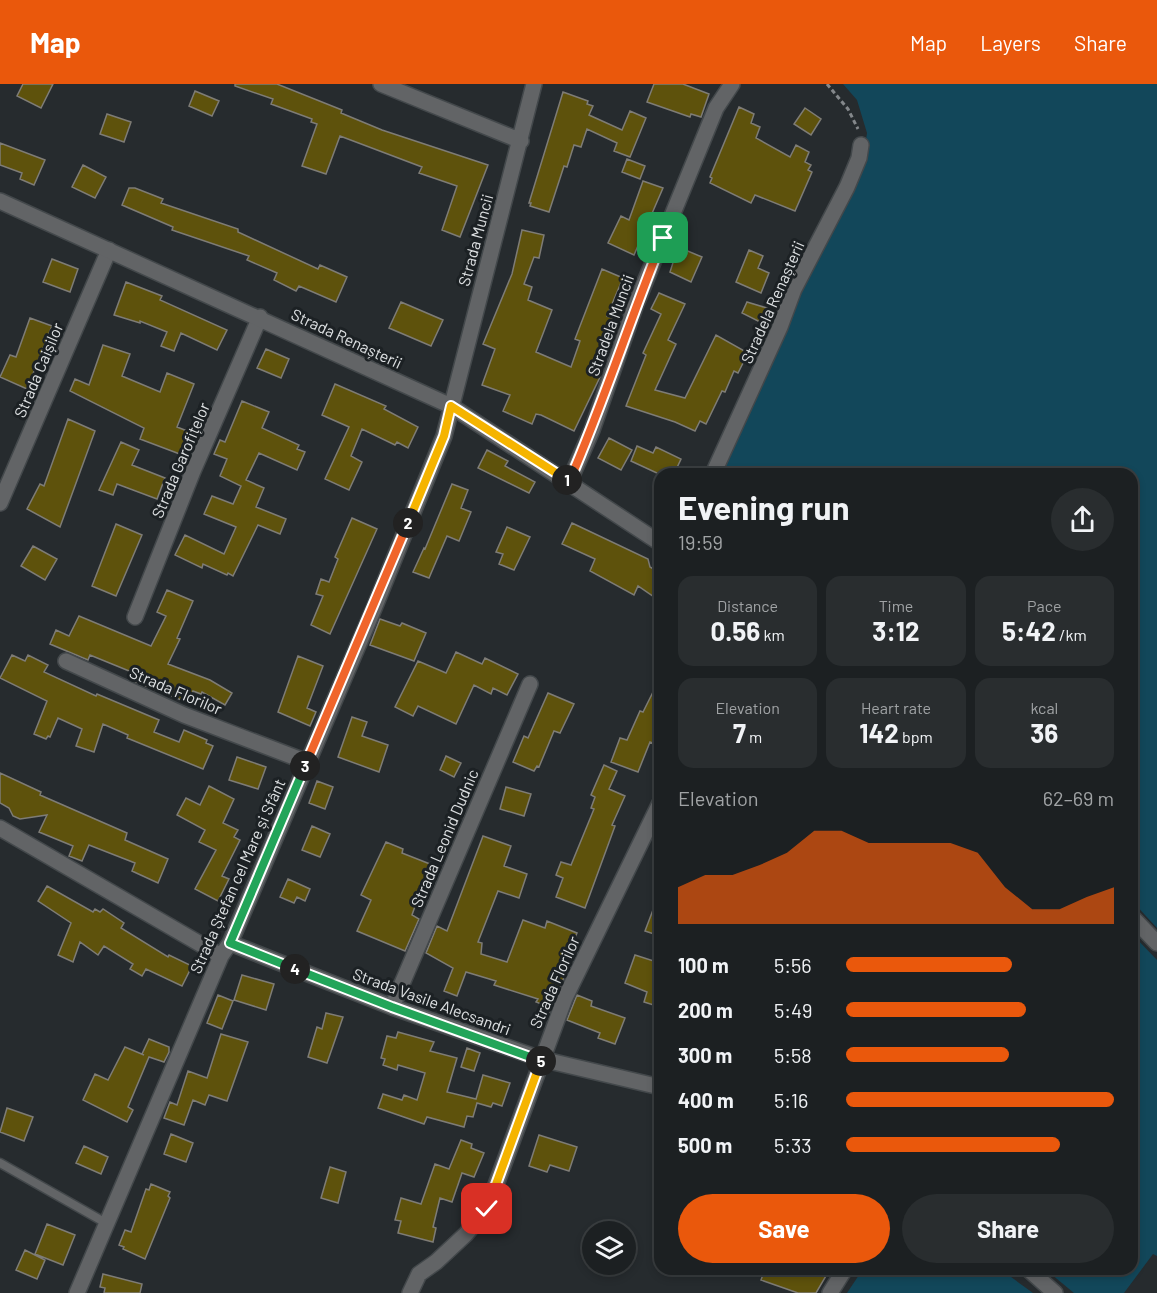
<!DOCTYPE html>
<html lang="en">
<head>
<meta charset="utf-8">
<style>
	:root { --surface:#1c2022; --page:#292d2f; --text:#f1f3f6; --muted:#a0a3a5; --line:#3a3e40; --accent:#ea580c }
	body { margin:0; font-family:Barlow,sans-serif; background:var(--page); color:var(--text); height:100vh; display:flex; flex-direction:column; font-size:22px; white-space:nowrap }
	* { box-sizing:border-box; margin:0 }
	p { font-size:20px; color:var(--muted) }
	.icon { flex:none; width:33px; height:33px; fill:none; stroke:currentColor; stroke-width:2; stroke-linecap:round; stroke-linejoin:round }
	.map { position:relative; flex:1; overflow:hidden }
	.details { position:absolute; left:654px; top:384px; width:484px; height:807px; display:flex; flex-direction:column; background:var(--surface); border-radius:18px; box-shadow:0 3px 9px #0003,0 0 0 2px var(--line) }
	.details>* { flex:none }
	.fabs { position:absolute; left:582px; top:1137px; display:grid; gap:12px }
	.fabs a { display:grid; place-items:center; width:54px; height:54px; border-radius:50%; background:var(--surface); box-shadow:0 3px 9px #0003,0 0 0 2px var(--line); font-size:30px }
	.pin { position:absolute; display:grid; place-items:center; width:51px; height:51px; color:#fff; margin:-26px; border-radius:12px; box-shadow:0 3px 9px #0006 }
	.km { position:absolute; width:30px; height:30px; margin:-15px; border-radius:50%; background:#222; color:#fff; font-size:16px; line-height:30px; text-align:center }
	.round { display:grid; place-items:center; flex:none; width:63px; height:63px; border-radius:32px; background:var(--page) }
	.summary { display:flex; align-items:center; justify-content:space-between; height:102px; padding:0 24px }
	h1 { font-size:33px; font-weight:700; line-height:45px }
	.stats { display:grid; grid-template-columns:repeat(3,1fr); gap:9px; height:102px; padding:6px 24px }
	.stats div { display:grid; align-content:center; border-radius:15px; background:var(--page); text-align:center }
	.stats b { font-size:26px; font-weight:700 }
	.stats small { font-size:16px; font-weight:400 }
	.stats p { font-size:16px }
	.chart { height:168px; padding:12px 24px }
	.chart p { display:flex; justify-content:space-between }
	.chart svg { width:100%; height:108px; margin-top:6px; fill:var(--accent); opacity:.7 }
	.button { display:flex; gap:12px; margin-top:auto; padding:12px 24px }
	.button a { flex:1; height:69px; border-radius:36px; background:var(--accent); color:#fff; font-size:24px; font-weight:700; line-height:69px; text-align:center }
	.button a+a { background:var(--page); color:var(--text) }
	ul { padding:0 24px; list-style:none; font-size:20px }
	li { display:grid; grid-template-columns:96px 72px 1fr; align-items:center; height:45px }
	li i { height:15px; border-radius:8px; background:var(--accent) }
	header { display:flex; align-items:center; gap:36px; box-sizing:border-box; height:84px; padding:0 30px; background:var(--accent); color:#fff }
	header strong { font-size:28px }
	nav { display:flex; gap:33px; margin-inline-start:auto; font-size:21px }
	.map>svg:first-child { display:block }
</style>
</head>
<body>
<header>
<strong>Map</strong>
<nav><a>Map</a><a>Layers</a><a>Share</a></nav>
</header>
<div class="map">
<svg width="1157" height="1209" viewBox="0 0 1157 1209">
	<rect width="100%" height="100%" fill="#262b2e"/>
	<path fill="#12475a" d="M843,0h314v844l-24,-26 -1,-428h-410l74,-174 66,-132 5,-35 -10,-33z
		M1133,851l24,25v296l-4,-2 -29,39h-50l-29,-24h87z
		M863,1185h137l33,24h-186z"/>
	<path fill="#5e520c" stroke="#7e7c76" stroke-width="1.5" d="M23,0h30l-12,24 -24,-12z
		M235,0h42l65,26 -1,3 41,17 106,35 -28,72 -18,-7 15,-44 -38,-13 3,-6 -82,-31 -14,38 -24,-8 15,-42 -6,-2 1,-3 -41,-15 2,-5 -38,-13z
		M654,0h29l26,10 -8,23 -10,-3 -1,3 -43,-15z
		M195,7l24,10 -7,15 -23,-10z
		M563,8l25,9 -1,3 6,2 -4,9 33,15 8,-19 16,7 -16,39 -16,-6 3,-8 -30,-14 -6,18 -7,-2 -7,22 -3,-1 -15,46 -19,-6 1,-3h-2z
		M739,23l15,7 -3,9 9,4 -4,11 34,19 6,-12 13,7 -4,10 6,3 -3,5 4,2 -17,39 -40,-16 -4,8 -41,-20 2,-5 -2,-1z
		M805,24l16,11 -10,16 -17,-11z
		M107,30l24,8 -7,20 -24,-8z
		M0,59l45,17 -11,25 -14,-6 2,-6 -22,-8z
		M627,75l18,7 -5,13 -18,-7z
		M83,81l23,12 -11,21 -23,-11z
		M643,97l20,7 -29,67 -26,-12 13,-27 8,4z
		M129,104h6l28,11 -2,4 77,26v3l80,37 2,-4 27,12 -11,25 -37,-16 -3,5 -22,-11 3,-7 -30,-13 2,-4 -77,-26 1,-3 -51,-22z
		M522,146l22,5 -5,23 -5,-1 -10,27 8,3 -4,13 24,10 -16,42 35,15 9,-26 -5,-2 27,-70 21,9 -16,38 5,2 -1,3 -17,44 3,1 -2,5 7,2 -28,58 -33,-16 -5,-1 -4,10 -29,-13 7,-16 -28,-10 13,-36 -12,-5 29,-70z
		M678,163l24,10 -11,25 -21,-10z
		M749,166l14,6 -5,12 11,5 -8,20 -25,-11z
		M52,175l26,10 -8,23 -27,-10z
		M126,198l36,14 -2,4 67,30 -10,20 -36,-17 -7,18 -13,-5 6,-14 -27,-11v2l-26,-8z
		M659,209l26,11 -17,36 8,4 -21,46 30,8 31,-63 32,18 -10,20 -4,-2 -9,21 -3,-1 -16,33 -6,-3 -5,10 -20,-9 -49,-16 20,-51 -3,-2 18,-39 -10,-5z
		M401,218l42,18 -12,26 -42,-18z
		M747,218l20,6 -7,14 -18,-9z
		M30,234l22,8 -25,63 -27,-12 10,-22 6,2z
		M103,261l27,9 -8,22 38,16 7,-19 27,11 -17,43 18,7 -10,22 -45,-17 4,-11 -74,-37 5,-12 14,6z
		M266,265l23,10 -8,19 -24,-10z
		M335,300l51,22 -2,3 34,18 -10,21 -11,-6 -2,3 -33,-16 -11,27 11,6 -13,28 -24,-11 24,-52 -27,-12z
		M242,317l27,11 -7,16 37,17 -2,4 8,3 -8,18 -38,-17 -13,27 18,8 -8,19 30,12 -6,15 -22,-9 -25,51 -5,-3 -1,2 -24,-11 -1,4 -27,-13 10,-20 39,19 12,-27 -32,-13 8,-18 21,8 8,-18 -21,-10 7,-17 -13,-5 6,-14 5,2z
		M68,335l27,12 -35,96 -33,-18 13,-25 4,2z
		M609,354l23,12 -11,20 -23,-12z
		M121,358l18,8 -7,15 33,13 -8,21 -40,-15 -4,11 -14,-5z
		M637,362l16,7 3,-6 25,12 -7,15h-15l-28,-13z
		M487,366l21,11 -3,5 30,16 -6,11 -51,-25z
		M452,400l16,6 -7,18 10,4 -12,29 -12,-5 -18,42 -16,-6 11,-24 1,1z
		M352,434l25,11 -47,105 -19,-9 12,-29 -7,-2 5,-15 8,3 9,-23 -3,-2z
		M572,439l76,36 2,8 10,6v28l-22,-15 -4,9 -44,-24 5,-12 -33,-15z
		M116,440l26,11 -26,61 -24,-10z
		M507,443l23,10 -16,33 -15,-6 4,-10 -7,-2z
		M33,462l24,13 -12,21 -24,-14z
		M167,506l26,11 -16,37 3,1 -12,25 42,16 22,13 -7,12 -23,-13 -1,2 -8,-3 -4,12 -58,-23 3,-7 -44,-18 -2,5 -38,-16 6,-14 13,6 10,-20 72,30 15,-30 -9,-4z
		M380,535l20,7 2,-3 24,10 -12,28 -44,-16z
		M456,568l26,12 3,-6 33,16 -11,21 -14,-7 -2,6 -17,-9 -18,39 -38,-18 -5,10 -18,-9 23,-46 28,12z
		M12,571l13,6 3,-6 20,10 -4,7 52,24 1,-2 62,26 -5,12 25,10 5,-12 23,10 -1,3 7,3 -10,23 -76,-31 1,-3 -25,-11 -9,28 -18,-6 6,-17 -24,-11 -8,19 -2,-1 -2,3 -12,-5 13,-33 -47,-23z
		M298,572l25,10 -16,42 9,4 -6,14 -32,-14z
		M660,594v68l-10,-4 -12,30 -27,-10 9,-24 7,2 13,-29 3,1z
		M548,609l26,11 -14,29 -6,-2 -15,36 -2,-1 -3,5 -21,-9 11,-26 4,2z
		M352,633l15,5 -5,14 26,9 -9,27 -41,-15z
		M446,672l15,7 -7,14 -14,-7z
		M237,673l29,10 -8,22 -29,-9z
		M604,681l13,6 -8,18 16,7 -13,29 3,1 -30,82 -29,-11 7,-19 -7,-3 5,-13 10,3 23,-56 -3,-1 4,-11 -4,-2z
		M0,689l41,19 -1,3 87,38 -2,7 43,19 -10,24 -26,-12 3,-8 -46,-18 -7,16 -13,-5 4,-10 -34,-14 8,-17 -27,4 -7,-3 -4,-8 -9,-5z
		M317,697l16,6 -8,22 -16,-6z
		M209,702l25,13 -11,24 15,7 -4,7 6,3 -18,36 7,3 -11,22 -23,-12 21,-39 -17,-8 6,-12 -28,-15 9,-17 14,7z
		M506,703l25,7 -7,22 -24,-7z
		M312,742l18,8 -10,23 -18,-7z
		M483,752l28,10 -7,20 23,8 -8,24 -21,-7 -20,51 4,1 -1,11 26,8 16,-42 22,8 2,-7 30,12 -17,40 5,2 -16,38 -8,-3 3,-5 -8,-3 2,-3 -44,-14 2,-4 -30,-9 -9,24 -13,-5 9,-23 -27,-15 11,-27 10,5z
		M386,758l17,7 -1,4 28,11 -18,51 7,4 -14,32 -48,-20 14,-31 -10,-5z
		M288,795l22,10 -5,12 -8,-4 -3,6 -14,-6z
		M47,802l46,26 2,-3 5,3 3,-3 21,14 -3,5 47,29 1,-2 23,11 -10,20 -36,-17 -4,7 -12,-7 3,-5 -29,-18 -6,9 -18,-13 -7,20 -15,-7 13,-32 -33,-22z
		M659,810h1v42l-15,-5z
		M635,871l25,8v44l-16,-5 3,-10 -22,-9z
		M242,891l32,9 -8,26 -32,-10z
		M218,911l15,6 -11,28 -15,-6z
		M577,911l15,6 -1,5 34,12 -10,26 -17,-6 2,-5 -33,-13z
		M326,929l17,4 -16,46 -19,-6 9,-30 5,2z
		M398,948l36,10 -4,9 27,7 -10,34 29,7 7,-24 27,8 -8,23 -9,-3 -2,4 -14,-4 -4,14 -6,-1 -3,11 -37,-10 -3,7 -46,-16 5,-14 19,6 2,-5 13,5 8,-27 -27,-8 -1,5 -14,-5 2,-6 -4,-1 6,-22 9,2z
		M221,950l27,8 -21,59 -18,-6 -4,10 -12,-5 -9,25 -20,-7 6,-16 7,3 11,-34 19,7z
		M149,955l20,8v5l-5,10 -15,-5 -21,50 5,3 -6,12 -44,-22 12,-26 13,6 17,-33 19,8 -2,-1z
		M467,964l13,5 -6,18 -13,-4z
		M7,1024l26,9 -9,24 -24,-9z
		M171,1050l22,9 -7,19 -22,-8z
		M539,1051l38,12 -8,24 -19,-6 -3,7 -18,-6z
		M461,1056l11,4 -1,4 13,5 -10,24 -12,-4 -10,29 -12,-4 -7,29 3,1 -3,14 -35,-9 3,-12 -6,-1 6,-22 20,6 14,-40 14,5z
		M84,1062l24,11 -7,17 -25,-11z
		M330,1083l16,5 -8,31 -17,-5z
		M151,1100l19,8 -2,4 2,2 -25,61 -22,-10 1,-2 -5,-2 6,-15 6,2 15,-43 3,1z
		M47,1140l28,11 -12,30 -28,-11z
		M25,1166l20,10 -8,19 -21,-9z
		M765,1185h65l-14,24h-18l-37,-13z
		M103,1190l39,10 -2,9h-36l1,-5 -5,-1z"/>
	<g fill="none" stroke-linecap="round" stroke-linejoin="round">
		<defs>
			<path id="service" d="M0,1079l106,60"/>
			<path id="minor" d="M381,0l140,57
				M713,390l67,-147 14,-38 53,-102 12,-29 2,-13
				M569,398l23,-52 44,-126 80,-196 16,-24
				M0,419l109,-253
				M135,533l58,-146 67,-154
				M66,577l118,54 123,47
				M0,744l221,128
				M1132,833l25,26
				M230,859l162,64 149,52 119,28
				M392,923l138,-323
				M1028,1185l27,24
				M77,1209l144,-337 9,-13 145,-337 69,-170 90,-352
				M410,1209l9,-19 17,-12 30,-28 21,-25 78,-211 95,-195
				M830,1209l15,-24"/>
			<path id="tertiary" d="M0,117l451,205 209,137"/>
		</defs>
		<use href="#service" stroke="#43484b" stroke-width="11"/>
		<use href="#minor" stroke="#43484b" stroke-width="18"/>
		<use href="#tertiary" stroke="#43484b" stroke-width="18"/>
		<path stroke="#84888b" stroke-width="3" stroke-dasharray="4.5 3" stroke-linecap="butt" d="M827,0l21,25 10,20"/>
		<use href="#service" stroke="#626466" stroke-width="8"/>
		<use href="#minor" stroke="#626466" stroke-width="15"/>
		<use href="#tertiary" stroke="#626466" stroke-width="15"/>
	</g>
	<g fill="none" stroke-linecap="round" stroke-linejoin="round">
		<defs>
			<path id="split-1" d="M567,396l2,2c35,-80 61,-163 94,-244"/>
			<path id="split-2" d="M408,439l36,-87 7,-30 116,74"/>
			<path id="split-3" d="M305,682l103,-243"/>
			<path id="split-4" d="M295,885l-65,-26 75,-177"/>
			<path id="split-5" d="M295,885l97,38 149,54"/>
			<path id="split-6" d="M487,1125l54,-148"/>
		</defs>
		<use href="#split-1" stroke="#fff" stroke-width="12"/>
		<use href="#split-2" stroke="#fff" stroke-width="12"/>
		<use href="#split-3" stroke="#fff" stroke-width="12"/>
		<use href="#split-4" stroke="#fff" stroke-width="12"/>
		<use href="#split-5" stroke="#fff" stroke-width="12"/>
		<use href="#split-6" stroke="#fff" stroke-width="12"/>
		<use href="#split-1" stroke="#f0652b" stroke-width="8"/>
		<use href="#split-2" stroke="#f5b400" stroke-width="8"/>
		<use href="#split-3" stroke="#f0652b" stroke-width="8"/>
		<use href="#split-4" stroke="#22a559" stroke-width="8"/>
		<use href="#split-5" stroke="#22a559" stroke-width="8"/>
		<use href="#split-6" stroke="#f5b400" stroke-width="8"/>
	</g>
	<g text-anchor="middle" dominant-baseline="central" stroke-width="6" stroke-linejoin="round" paint-order="stroke">
		<g font-size="16" fill="#dee1e3" stroke="#1c2124">
			<text transform="translate(475 156) rotate(-75)">Strada Muncii</text>
			<text transform="translate(772 218) rotate(-66)">Stradela Renașterii</text>
			<text transform="translate(610 241) rotate(-70)">Stradela Muncii</text>
			<text transform="translate(347 254) rotate(25)">Strada Renașterii</text>
			<text transform="translate(38 286) rotate(-67)">Strada Caișilor</text>
			<text transform="translate(180 376) rotate(-67)">Strada Garofițelor</text>
			<text transform="translate(176 606) rotate(23)">Strada Florilor</text>
			<text transform="translate(444 754) rotate(-67)">Strada Leonid Dudnic</text>
			<text transform="translate(237 792) rotate(-66)">Strada Ștefan cel Mare și Sfânt</text>
			<text transform="translate(554 898) rotate(-66)">Strada Florilor</text>
			<text transform="translate(432 917) rotate(20)">Strada Vasile Alecsandri</text>
		</g>
	</g>
</svg>
<div class="fabs">
<a><svg class="icon" aria-label="layers" viewBox="0 0 24 24"><path d="M12 4l9 5-9 5-9-5zM3 14l9 5 9-5"/></svg></a>
</div>
<div class="pin" style="left:663px;top:154px;background:#1e9e55"><svg class="icon" aria-label="arrive" viewBox="0 0 24 24"><path d="M6 21V4h12l-3 4 3 4H6"/></svg></div>
<div class="pin" style="left:487px;top:1125px;background:#d93025"><svg class="icon" aria-label="check" viewBox="0 0 24 24"><path d="M5 12l5 5 9-10"/></svg></div>
<b class="km" style="left:567px;top:396px">1</b>
<b class="km" style="left:408px;top:439px">2</b>
<b class="km" style="left:305px;top:682px">3</b>
<b class="km" style="left:295px;top:885px">4</b>
<b class="km" style="left:541px;top:977px">5</b>
<section class="details">
<div class="summary"><div><h1>Evening run</h1><p>19:59</p></div><a class="round"><svg class="icon" aria-label="share" viewBox="0 0 24 24"><path d="M12 15V3M7 8l5-5 5 5M5 13v7h14v-7"/></svg></a></div>
<div class="stats">
<div><p>Distance</p><b>0.56<small> km</small></b></div>
<div><p>Time</p><b>3:12</b></div>
<div><p>Pace</p><b>5:42<small> /km</small></b></div>
</div>
<div class="stats">
<div><p>Elevation</p><b>7<small> m</small></b></div>
<div><p>Heart rate</p><b>142<small> bpm</small></b></div>
<div><p>kcal</p><b>36</b></div>
</div>
<div class="chart"><p><span>Elevation</span>62–69 m</p>
<svg viewBox="0 0 160 44" preserveAspectRatio="none"><path d="M0 44V29L10 24L20 24L30 20L40 15L50 6L60 6L70 11L80 11L90 11L100 11L110 15L120 29L130 38L140 38L150 33L160 29V44z"/></svg>
</div>
<ul>
<li><b>100 m</b>5:56<i style="width:62%"></i></li>
<li><b>200 m</b>5:49<i style="width:67%"></i></li>
<li><b>300 m</b>5:58<i style="width:61%"></i></li>
<li><b>400 m</b>5:16<i style="width:100%"></i></li>
<li><b>500 m</b>5:33<i style="width:80%"></i></li>
</ul>
<div class="button"><a>Save</a><a>Share</a></div>
</section>
</div>
</body>
</html>
